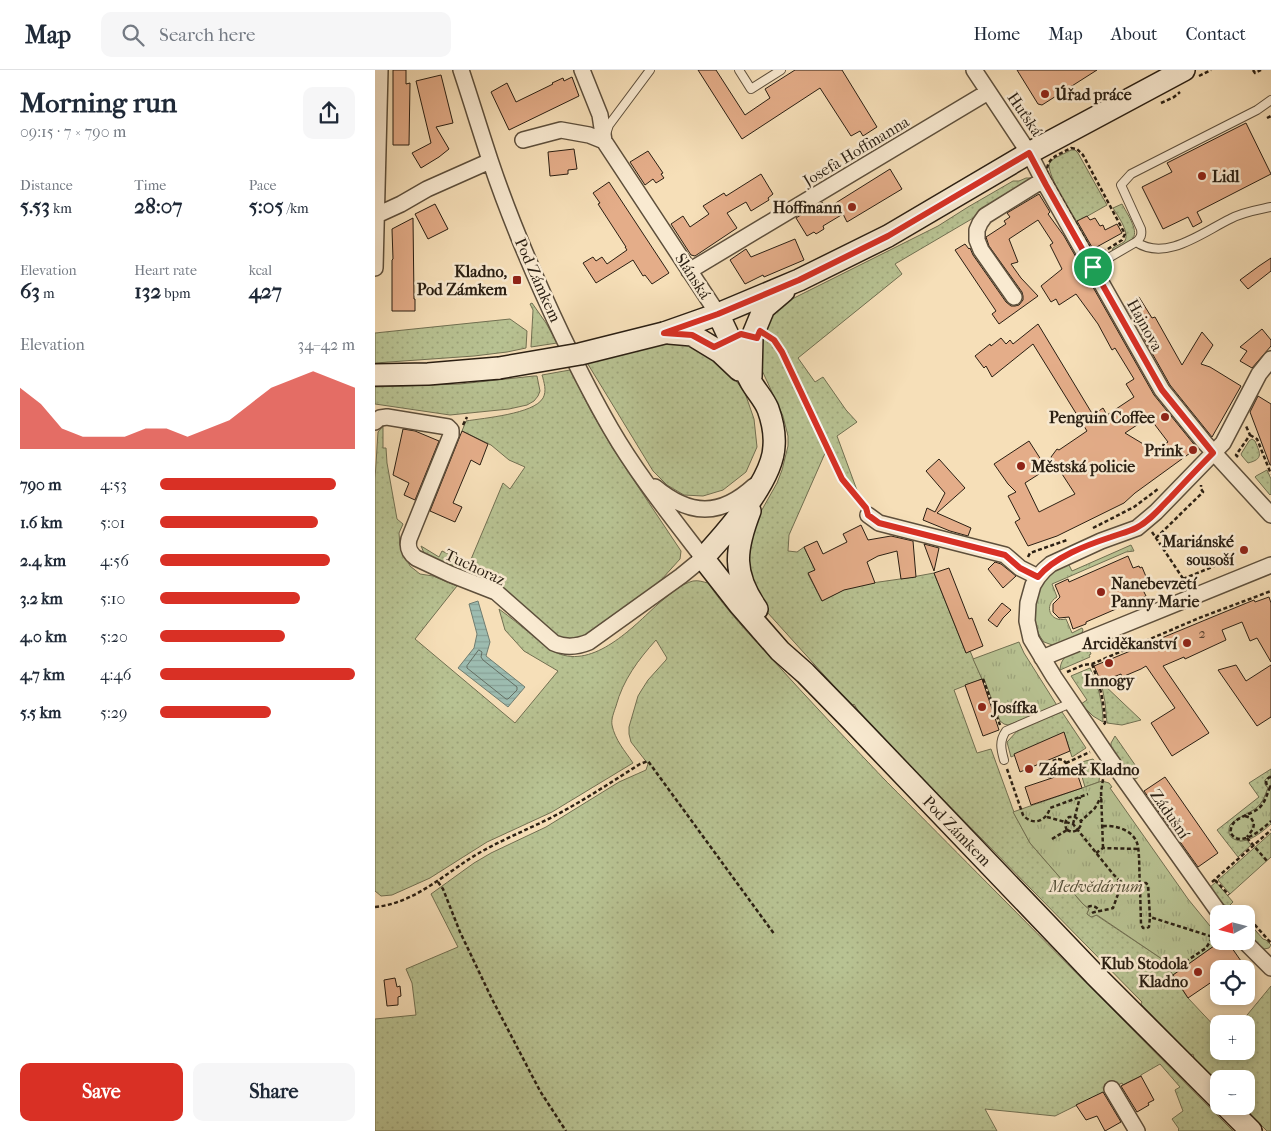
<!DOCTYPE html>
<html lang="en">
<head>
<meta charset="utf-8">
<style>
	:root { --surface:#fff; --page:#f6f6f7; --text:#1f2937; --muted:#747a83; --line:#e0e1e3; --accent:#d93025 }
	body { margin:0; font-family:"IM FELL French Canon",serif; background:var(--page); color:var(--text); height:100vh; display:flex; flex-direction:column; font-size:19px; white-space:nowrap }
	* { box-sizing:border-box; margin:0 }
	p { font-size:16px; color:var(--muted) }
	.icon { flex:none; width:28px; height:28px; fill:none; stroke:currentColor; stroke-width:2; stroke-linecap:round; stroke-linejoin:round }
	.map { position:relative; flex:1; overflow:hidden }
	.drawer { display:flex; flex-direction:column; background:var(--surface); width:375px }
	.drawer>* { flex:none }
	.needle { width:32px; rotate:263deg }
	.controls { position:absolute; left:835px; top:835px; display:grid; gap:10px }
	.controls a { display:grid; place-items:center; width:45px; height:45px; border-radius:10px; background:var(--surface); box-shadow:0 2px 8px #0003; font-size:25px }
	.pin { position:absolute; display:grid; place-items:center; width:42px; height:42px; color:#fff; margin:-21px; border:2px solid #fff; border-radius:50%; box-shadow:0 1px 5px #0007 }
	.round { display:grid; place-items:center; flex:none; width:52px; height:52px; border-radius:10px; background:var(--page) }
	.headline { display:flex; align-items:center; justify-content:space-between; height:85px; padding:0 20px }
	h1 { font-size:28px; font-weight:800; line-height:38px }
	.figures { display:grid; grid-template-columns:repeat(3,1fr); gap:8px; height:85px; padding:5px 20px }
	.figures div { display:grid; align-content:center }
	.figures b { font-size:21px; font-weight:800 }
	.figures small { font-size:14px; font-weight:400 }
	.figures p { font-size:14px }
	.chart { height:140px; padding:10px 20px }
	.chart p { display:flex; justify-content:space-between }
	.chart svg { width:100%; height:90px; margin-top:5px; fill:var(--accent); opacity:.7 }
	.primary-button { display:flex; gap:10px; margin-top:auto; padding:10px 20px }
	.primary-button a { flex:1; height:58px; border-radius:10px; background:var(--accent); color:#fff; font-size:20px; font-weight:800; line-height:58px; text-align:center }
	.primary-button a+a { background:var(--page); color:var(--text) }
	ul { padding:0 20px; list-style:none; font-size:16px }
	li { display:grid; grid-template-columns:80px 60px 1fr; align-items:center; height:38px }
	li i { height:12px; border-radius:6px; background:var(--accent) }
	header { display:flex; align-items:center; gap:30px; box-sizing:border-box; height:70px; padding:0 25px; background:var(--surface); border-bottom:1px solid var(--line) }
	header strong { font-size:24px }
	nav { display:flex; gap:28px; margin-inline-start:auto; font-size:18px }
	.search { width:350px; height:45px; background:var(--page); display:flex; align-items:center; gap:12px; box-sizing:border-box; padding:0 18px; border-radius:10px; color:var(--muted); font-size:19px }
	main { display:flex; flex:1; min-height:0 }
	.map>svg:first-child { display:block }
</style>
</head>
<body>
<header>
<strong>Map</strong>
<div class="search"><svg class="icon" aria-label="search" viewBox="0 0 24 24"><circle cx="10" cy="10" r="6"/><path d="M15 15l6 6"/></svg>Search here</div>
<nav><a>Home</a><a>Map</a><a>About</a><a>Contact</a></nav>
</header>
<main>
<section class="drawer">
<div class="headline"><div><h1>Morning run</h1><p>09:15 · 7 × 790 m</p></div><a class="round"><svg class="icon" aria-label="share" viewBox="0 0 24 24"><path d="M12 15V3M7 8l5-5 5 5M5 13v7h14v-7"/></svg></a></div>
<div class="figures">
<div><p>Distance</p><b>5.53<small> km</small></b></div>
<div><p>Time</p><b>28:07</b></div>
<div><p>Pace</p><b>5:05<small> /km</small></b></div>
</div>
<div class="figures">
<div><p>Elevation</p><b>63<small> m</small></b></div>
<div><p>Heart rate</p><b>132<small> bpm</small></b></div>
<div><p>kcal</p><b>427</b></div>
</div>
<div class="chart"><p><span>Elevation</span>34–42 m</p>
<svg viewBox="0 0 160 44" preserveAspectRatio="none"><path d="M0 44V14L10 22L20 34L30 38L40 38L50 38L60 34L70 34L80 38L90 34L100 30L110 22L120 14L130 10L140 6L150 10L160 14V44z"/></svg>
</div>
<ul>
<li><b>790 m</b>4:53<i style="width:90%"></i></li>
<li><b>1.6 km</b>5:01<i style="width:81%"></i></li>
<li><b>2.4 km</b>4:56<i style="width:87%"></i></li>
<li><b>3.2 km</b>5:10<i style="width:72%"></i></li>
<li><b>4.0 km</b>5:20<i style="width:64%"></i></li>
<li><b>4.7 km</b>4:46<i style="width:100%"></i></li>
<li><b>5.5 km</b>5:29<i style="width:57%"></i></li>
</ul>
<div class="primary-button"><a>Save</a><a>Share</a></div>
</section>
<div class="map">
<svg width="896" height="1061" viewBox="0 0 896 1061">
	<defs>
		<pattern id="grass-dots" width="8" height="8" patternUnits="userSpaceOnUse" patternTransform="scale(1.25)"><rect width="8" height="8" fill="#b8c292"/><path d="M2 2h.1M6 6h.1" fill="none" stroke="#9ea67d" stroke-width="1.8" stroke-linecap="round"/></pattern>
		<pattern id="park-tufts" width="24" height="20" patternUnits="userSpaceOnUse" patternTransform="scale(1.25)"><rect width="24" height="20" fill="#b8c292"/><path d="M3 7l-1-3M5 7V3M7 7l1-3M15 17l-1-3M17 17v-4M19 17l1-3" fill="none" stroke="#9ea67d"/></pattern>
		<pattern id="water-rules" width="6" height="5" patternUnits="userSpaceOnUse" patternTransform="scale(1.25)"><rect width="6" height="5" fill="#9dbcb0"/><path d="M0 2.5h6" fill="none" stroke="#87a196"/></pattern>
	</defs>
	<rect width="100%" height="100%" fill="#f6dfb8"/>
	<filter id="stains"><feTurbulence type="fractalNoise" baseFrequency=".004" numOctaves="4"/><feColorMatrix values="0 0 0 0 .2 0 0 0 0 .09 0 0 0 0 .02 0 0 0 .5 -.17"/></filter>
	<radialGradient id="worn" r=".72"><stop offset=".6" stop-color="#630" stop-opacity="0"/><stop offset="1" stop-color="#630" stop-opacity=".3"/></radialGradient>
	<path fill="url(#grass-dots)" stroke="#717052" d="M696,80h4l3,3 29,52 -30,17c-6,-10 -33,-51 -27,-60 3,-4 16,-9 21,-12z
		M651,108h4l3,5 -138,81 7,10 -104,84 17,24 8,-5 23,33 11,12 -20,14 21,57 -14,-17 -64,-134 -7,-7 -11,-6 13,-19 15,-10 148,-74 30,-19 45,-26h6z
		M747,134c4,8 17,26 11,34 -4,5 -15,9 -21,13l1,-3c3,-2 8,-4 11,-6 7,-8 -6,-26 -11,-34z
		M157,233l14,20 11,20 -26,4 2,-37 -3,-6z
		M135,249l17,12 -1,17 -19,4 -33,4 -99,7v-30z
		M385,264l10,6 9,11 47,100 -37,84 -1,16 9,1 7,-5 11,23 -7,4 14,27 29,-15 56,-8 27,-5 32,80 4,-2 12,28 -28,11 23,63 14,-4 24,66 15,28 53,61 6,5 -2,5 5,3 4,-2 66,44 26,39 31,33v20h27v-27h-9l6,-4 28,-34v145h-4l-25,-25h4v-27h-27v4l-25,-25 -1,-4 -2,1 -50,-51 1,-2 -216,-220 -9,-7 -55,-58 -8,-13 -2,2 -85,-94 -23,-48 15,-49 18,-32 5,-13 6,-24v-10l-5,-20 -23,-50z
		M289,272l28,3 37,26 16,22 9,26 3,28 -11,25 -23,18 -20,6 -19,-1 -17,-10 -14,-14 -67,-110z
		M195,300l21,41 22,38 68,102 -1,8 -18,20 -14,12 -61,45 -13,3 -13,-1 -11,-4 -97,-66 -29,-15 -3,-7 18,11 3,-6 27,13 34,-81 7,6 15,-22 -16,-7 -18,-15 -29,-14 4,-10c18,-3 68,-7 77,-23 4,-7 1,-16 -1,-23z
		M159,306h3l3,15 -2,5 -4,5 -7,4 -18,4 -59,6 -75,-11v-17l85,-3z
		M8,356v22h3l1,15 10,56 6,5 -4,9 1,12 10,21 10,8 13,2 24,10 -42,53 100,84 43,-52 -34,-20 -19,-21 -6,-21c11,8 22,17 33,26 8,6 16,14 25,18 37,16 76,-26 101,-49 10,-8 22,-20 35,-23 6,-1 10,1 15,2 19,28 42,52 64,76 37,41 75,81 113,121l348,351h-54l-1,-1 1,-1 -7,-10 11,-8 -8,-21 5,-3 -20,-23 -19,11v1l-18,9 -1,-2 -67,33 -70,-7 12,22h-622v-112l41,-4 -4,-32 -6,-14 52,-22 -27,-53 43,-31 17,-10 55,-26 73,-45 27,-12 2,-6 -17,-22 -2,-8v-7l9,-31 3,-5 7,-11 18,-20 1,-2 -11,-18c-18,20 -33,40 -40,66 -2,6 -5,13 -4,19 3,15 13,26 21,38l-81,49 -65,30 -57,36 -38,17 -11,1 -6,-5v-412l3,-47z
		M877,369l3,2c5,12 9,18 -7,22l-6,-7 -1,-2 8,-13z
		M892,400l4,9v15l-1,1 -15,-18 1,-1z
		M713,577l3,7 -2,1 1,2 -30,13c1,-17 15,-18 28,-23z
		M715,598c8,17 13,35 13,54l-10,-6 -12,-12 6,-4 -16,-24z
		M726,612l40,38 -19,5 -15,-2 -2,-21z
		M687,642l24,36 -14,9 -8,-24 -53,24 -4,-15 12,-13z
		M740,666l25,36c0,4 -2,7 -7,7l-22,-30v-6z
		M718,689l7,10 -1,13 -14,5 -7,-24z
		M896,699v7l-6,4v4l3,4c-2,5 -4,11 -7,15 -6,9 -23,14 -31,22l10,16 7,-1 4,5 -13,12 -21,-27 42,-33 -10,-14z
		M896,763v24l-41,37 -12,-14z
		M841,812l17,20 -4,4 -5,-1 -15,-17z
		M871,847l3,3v3l14,16 3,1 5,5 -2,3 -5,1 -2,-1 -16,-16z"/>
	<path fill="url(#park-tufts)" stroke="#717052" d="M756,475l3,6 -8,1 -74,32 5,13c-14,8 -7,26 9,22l6,14 10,-5 1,2 -3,8 -25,8 -11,-4c-18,-21 -10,-59 13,-74 4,-2 8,-3 11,-5l4,8z
		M644,572l5,11 34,54 -50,18 -4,-1 -4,-3 -16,-42h-2l-9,-20z
		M894,706h2v48c-9,8 -25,22 -37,15 -6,-3 -6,-8 -4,-14 8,-9 25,-13 31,-22 3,-4 5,-10 7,-15l-3,-4v-4z
		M727,711l7,2 3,4 -2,1 78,111 31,38v4h2l-48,34 -11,-16 -65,-44 -6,2 -4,-3 2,-5 -6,-5 -53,-61 -17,-31z"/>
	<path fill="url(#water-rules)" stroke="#6f7d71" d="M103,531l12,41 -4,14 39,31 -17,20 -50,-39 16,-20 3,-14 -8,-30z"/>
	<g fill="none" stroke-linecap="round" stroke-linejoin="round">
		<path stroke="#646e62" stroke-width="1" d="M104,580l3,2 -1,5 2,3 34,27v3l-9,9h-2l-39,-31v-2z"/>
	</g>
	<path fill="#e4ad89" stroke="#2a1f13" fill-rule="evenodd" d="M18,0h13v14l4,-1 -1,62h-16z
		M323,0h18l29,45 25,-17 -5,-9 30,-19h47l35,57 -14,9 -3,-5 -9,5 -31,-48 -78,51z
		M642,0h80l-55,35 -4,-1z
		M66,5l12,48 -17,4 13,22 -10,8 -18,11 -9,-15 19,-10 -15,-62z
		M197,7l7,19 -70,34 -18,-38 16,-9 9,19 37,-18 -1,-1 11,-5 1,3z
		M871,53l25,51 -74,38 5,10 -9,5 -5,-10 -25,12 -21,-42 30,-15 -5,-9z
		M199,79l3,20 -9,1v4l-18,2 -2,-24z
		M273,81l15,22 -2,1 3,4 -8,5 -3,-4 -8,6 -15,-23z
		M515,99l12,20 -55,33 -4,-8 -20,12 1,3 -8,5 -2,-2 -7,4 -11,-18 26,-16 4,7z
		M386,104l12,20 -5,4 1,2 -18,11 -5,-9 -19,11 10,15 -42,28 -4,-1 -20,-31 12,-8 7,11 19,-13 -6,-8 21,-13 2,3z
		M234,112l60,91 -17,11 -7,-9 -2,1 -10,-16 -37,23 -13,-20 10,-6 3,4 6,-4 5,7 20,-14 -2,-3h1l-28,-43 2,-1 -7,-10z
		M664,124l11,18 -2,2 16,22 90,159 43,53 -62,45 -11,10 -67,33 -29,10 -13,-24 5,-3 -12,-23 8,-4 -8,-8 -14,-20 35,-23 18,28 -22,14 14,29 36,-18 -24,-37 6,-8 2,1 28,-19 -54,-87 -41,33 -6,-11 -2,2 -9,-12 15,-12 1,2 10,-8 5,6 4,-4 3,4 25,-20 55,91 10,-7 4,7 27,-18 -8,-13 8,-5 -19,-31 -3,2 -14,-26 -22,-30 -17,11 -3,-6 -5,3 -10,-16 21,-17 -12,-24 3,-2 -15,-23 -29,19 9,23 -7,2 10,14 17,18 -39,28 -7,-10 4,-3 -41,-61 10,-6 4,5 1,-1 3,7 33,47 5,4h4l4,-1 4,-5v-4l-1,-4 -33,-46 -3,-9 20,-13 -2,-3 6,-4 -3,-4zM774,347l19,25 -13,9 -30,-18z
		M60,134l13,25 -20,10 -13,-25z
		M712,146l3,4 5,-2 5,8 3,-1 2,5 12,-6 5,9 -29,16 -16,-28z
		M38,148l1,81h1v12h-23v-51l1,-1 -1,-30z
		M420,169l9,21 -40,17 -1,-2 -18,9 -15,-24 16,-11 5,8z
		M896,188v13l-23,18 -8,-9 19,-14z
		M764,227l13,21 3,-1 27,48 20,-33 11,13 -12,19 9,3 31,19 -29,51 -42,-52 -45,-80z
		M887,259l9,11v6l-19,22 -12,-7 7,-10 -7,-4z
		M883,326l13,8v61h-1l-20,-53z
		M28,359l12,2 24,10 -24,59 -11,-5 5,-12 -16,-8z
		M87,361l26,13 -8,21 -9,-5 -18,43 9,4 -7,15 -25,-11z
		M564,389l26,29 -28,25 34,15 -3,8 -18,-5 -27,-11 4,-12 8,4 10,-19 -19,-22z
		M486,455l7,15 23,-4 22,5 3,36 -15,2 -4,-28 -19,5 -11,6 8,21 -31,7 -22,11 -14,-28 7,-3 -11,-23 13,-6 6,13 24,-12 -4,-8z
		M549,474l15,4 -5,23z
		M753,486l5,12 6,-2 1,2 2,-1 5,12 -2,1 1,2 -6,2 6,12 -60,26v2l-13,5 -4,-12 -10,1 -6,-6v-8l7,-7 -5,-12 13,-6 1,3z
		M620,492l6,2 15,12 -13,12 -15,-19z
		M574,498l20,51 3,-1 11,28 -17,7 -32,-80z
		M894,527l2,6v59l-14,-24 -7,3 -8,-19 -20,8 4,10 -41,19 -1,-2 -21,9 46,67 -37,23 -21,-33 24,-15 -29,-42 -5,3 -19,8 -1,-3 -20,8 -7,-16 116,-48 44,-18 1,2z
		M627,533l9,7 -8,8 -6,9 -9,-7z
		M861,595l10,16 25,-16v52l-14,9 -39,-56z
		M607,609l17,51 -16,6 -18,-51z
		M689,662l6,19 -50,21 -6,-18z
		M701,700l6,18 -51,17 -6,-18z
		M790,707l53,76 -20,14 -54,-76z
		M846,871h6l14,20 -11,8h-11v8l-31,21 -15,-23z
		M20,908l2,9 3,-1 1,10 -3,1v8l-11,1 -3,-26z
		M766,1006l13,24 -6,3 1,2 -12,7 -16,-26z
		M728,1022l18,30 -16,9 -8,-15 -11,4 -10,-15z"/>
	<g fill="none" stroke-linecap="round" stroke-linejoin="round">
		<defs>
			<path id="service" d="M364,0l12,19 30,-19
				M231,64l3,-9 41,-55
				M761,172c5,-4 6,-7 5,-13l-20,-44 10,-11 126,-64 14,-10
				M718,197l43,-25c30,20 67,-10 94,-23 13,-7 27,-9 41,-12
				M629,690c-3,-11 -5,-19 2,-29l65,-28"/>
			<path id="minor" d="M207,0l18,45 4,26
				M599,0l55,83 14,27 119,210 43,53 66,72
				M148,70l38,-10 28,5 15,6 114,173
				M0,147l2,-2 24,-11 26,-15 63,-28
				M0,198l5,-198
				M314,201l299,-179
				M639,227l-33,-47 -4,-10v-10l3,-7 5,-7 58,-36
				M0,352l5,-4 7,-1 61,10 3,3v5l-42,104c-2,8 0,14 7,19l34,16 46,18 58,51c12,5 23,4 35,-1l92,-66 22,-18c-32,-42 -66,-84 -92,-129 -18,-31 -34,-63 -49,-94 -27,-57 -52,-115 -72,-175 -10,-30 -19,-60 -29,-90
				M280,417c35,29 65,30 99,-1
				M493,445l11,8 126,32 15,13 18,9
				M667,588l229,-93
				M845,844l-111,-156 -55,-81 -23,-38 -4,-18 1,-18 5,-18 5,-8 6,-7 7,-6 50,-23 36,-13 19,-16 67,-69 36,-69 12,-15
				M869,871l27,27
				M737,1019l25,42"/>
			<path id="secondary" d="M343,244c11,22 21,46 33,68 5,9 13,17 17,27 4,11 7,25 6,37 -1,35 -48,87 -71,112l36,46 41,47 25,22 48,49 242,253 124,124
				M289,263l54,-19 81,-34 89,-44 141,-83 155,-83
				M294,263l23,2 28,17 19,18
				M0,305l53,-1 71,-6
				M376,307l1,-40 12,-29 20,-17
				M375,441c-15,39 -18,62 7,98
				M851,1036l25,25"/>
		</defs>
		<use href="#service" stroke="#5d4f3c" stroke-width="10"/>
		<use href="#minor" stroke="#5d4f3c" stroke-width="18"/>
		<use href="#secondary" stroke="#2a1f13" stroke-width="24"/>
		<path stroke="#2a1f13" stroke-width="2.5" stroke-dasharray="4 2.5" stroke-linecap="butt" d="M878,0l2,3 6,-3
			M824,6l12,-6
			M786,33l13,-6 6,-5
			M892,48l4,-2
			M696,78l6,1 6,6 42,79 -3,6 -22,14h-4l-5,-4 -44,-77c-1,-16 12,-18 24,-25z
			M394,267l5,3 8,12 60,127 20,24
			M88,355l4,-8
			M875,365l7,4 14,35
			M863,387l-2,-2 14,-20 -4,-9
			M718,458l41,-21 24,-18
			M777,462l32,48
			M781,468l47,-46 -2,-3v-4
			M653,487l2,-4 37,-13
			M808,509l46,-19 2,3 4,3
			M717,594c8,21 12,37 13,59l-2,2
			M692,602l16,-7 9,-1 107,-46 72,-27
			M608,609l17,46
			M683,689l5,1 3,3v4l-1,4 -16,6 -3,-2 -3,-6 2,-5z
			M691,693l24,-11
			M632,699l16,46c9,11 23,7 27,-7l38,-14
			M896,707c-4,1 -6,4 -4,8l4,2
			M895,717c-3,7 -5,16 -11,21 -7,7 -27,9 -28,21 -1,3 0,5 2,7 10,10 31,-8 38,-15
			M870,746l6,2 3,5 -1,6 -6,8
			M672,747l26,7 40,50 18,18h9
			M698,754l7,-27
			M728,756c12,-1 30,4 34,17 3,7 2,34 3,44l3,-4h3l2,2 2,32 63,20 -7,11 -24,16
			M692,760l5,2 6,-2 3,-5v-4l14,-13 6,-11
			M692,760c-3,-5 -2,-10 2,-13h6l6,4
			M872,768l20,23
			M677,769l15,-9
			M728,778l-2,-57 3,-17
			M721,783l7,-5 35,1
			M840,810l14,15
			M63,812l5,7 17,43 32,67 48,92 26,40
			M837,812l59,-52
			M765,817l1,37 2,4h4l2,-1 1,-10
			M0,837c41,-4 70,-34 104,-54 26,-15 53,-25 79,-39 28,-15 55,-33 82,-50l8,-3 127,174
			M713,837c3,-2 7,-1 10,2v2
			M717,843c3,-2 16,-3 21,-5l5,-14v-13
			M871,845l25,28"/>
		<use href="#service" stroke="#f9ead1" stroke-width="8"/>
		<use href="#minor" stroke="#f9ead1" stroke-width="15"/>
		<use href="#secondary" stroke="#f9ead1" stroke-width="21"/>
		<defs>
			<path id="secondary-bridge" d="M124,298l81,-14 84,-21"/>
		</defs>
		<use href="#secondary-bridge" stroke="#2a1f13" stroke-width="24" stroke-linecap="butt"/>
		<use href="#secondary-bridge" stroke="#f9ead1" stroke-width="21"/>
	</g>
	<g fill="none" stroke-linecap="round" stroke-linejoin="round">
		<defs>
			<path id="route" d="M654,83l17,32 116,205 51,63c-14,14 -28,29 -42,44 -11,11 -21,24 -35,31 -8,4 -17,6 -25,9 -24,8 -57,20 -73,40l-18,-9 -15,-13 -126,-32 -11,-8 -2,-7 -24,-29 -60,-127 -8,-12 -14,-9 -3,7 -16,-4 -27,13 -22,-12 -28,-2 54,-19 81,-34 89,-44z"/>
		</defs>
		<use href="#route" stroke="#fff" stroke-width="10"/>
		<use href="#route" stroke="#d93025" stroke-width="6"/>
	</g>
	<g fill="#8f2418" stroke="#f9ead1" stroke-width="2">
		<circle cx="670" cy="24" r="5"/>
		<circle cx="827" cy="106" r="5"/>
		<circle cx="477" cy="137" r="5"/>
		<rect x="137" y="205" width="10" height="10" rx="2.5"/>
		<circle cx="790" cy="347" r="5"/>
		<circle cx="818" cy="380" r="5"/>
		<circle cx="646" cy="396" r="5"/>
		<circle cx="869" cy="480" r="5"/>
		<circle cx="726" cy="522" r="5"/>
		<circle cx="812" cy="573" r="5"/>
		<circle cx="734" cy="593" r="5"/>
		<circle cx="607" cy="637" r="5"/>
		<circle cx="654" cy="699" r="5"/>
		<circle cx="823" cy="902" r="5"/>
	</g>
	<g text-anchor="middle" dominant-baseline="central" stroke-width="5" stroke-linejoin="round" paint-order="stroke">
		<g font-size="14" fill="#584230">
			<text x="827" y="563">2</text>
		</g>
		<g font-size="16" font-weight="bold" fill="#2a1f13" stroke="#f9ead1" text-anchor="end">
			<text x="680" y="24" text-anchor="start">Úřad práce</text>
			<text x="837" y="106" text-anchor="start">Lidl</text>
			<text x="467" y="137">Hoffmann</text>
			<text x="132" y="201">Kladno,<tspan x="132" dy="18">Pod Zámkem</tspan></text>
			<text x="780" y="347">Penguin Coffee</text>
			<text x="808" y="380">Prink</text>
			<text x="656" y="396" text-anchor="start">Městská policie</text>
			<text x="859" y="471">Mariánské<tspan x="859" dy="18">sousoší</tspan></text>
			<text x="736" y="513" text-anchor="start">Nanebevzetí<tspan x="736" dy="18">Panny Marie</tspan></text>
			<text x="802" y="573">Arciděkanství</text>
			<text x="734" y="610" text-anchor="middle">Innogy</text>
			<text x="617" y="637" text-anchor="start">Josífka</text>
			<text x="664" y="699" text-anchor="start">Zámek Kladno</text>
			<text x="813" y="893">Klub Stodola<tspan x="813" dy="18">Kladno</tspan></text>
		</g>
		<g font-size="16" fill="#2a1f13" stroke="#f9ead1">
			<text transform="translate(650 44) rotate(56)">Huťská</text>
			<text transform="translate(481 81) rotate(-31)">Josefa Hoffmanna</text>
			<text transform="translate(318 206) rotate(57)">Slánská</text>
			<text transform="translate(163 210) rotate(66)">Pod Zámkem</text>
			<text transform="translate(770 255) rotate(61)">Hajnova</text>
			<text transform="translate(100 497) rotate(25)">Tuchoraz</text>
			<text transform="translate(795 744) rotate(55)">Zádušní</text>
			<text transform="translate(582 761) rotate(46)">Pod Zámkem</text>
		</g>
		<g font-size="16" font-style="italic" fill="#555039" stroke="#f9ead1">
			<text x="721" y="816">Medvědárium</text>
		</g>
	</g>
	<rect width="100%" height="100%" filter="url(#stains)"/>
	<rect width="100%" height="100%" fill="url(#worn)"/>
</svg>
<div class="controls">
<a><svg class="needle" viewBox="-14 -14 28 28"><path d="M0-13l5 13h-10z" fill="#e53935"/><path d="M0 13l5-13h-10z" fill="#747a83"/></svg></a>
<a><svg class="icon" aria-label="locate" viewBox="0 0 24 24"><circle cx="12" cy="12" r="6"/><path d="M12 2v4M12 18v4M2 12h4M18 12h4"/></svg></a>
<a>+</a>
<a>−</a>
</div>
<div class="pin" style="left:718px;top:197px;background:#1e9e55"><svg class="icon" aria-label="arrive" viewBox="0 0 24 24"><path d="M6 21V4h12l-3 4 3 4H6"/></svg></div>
</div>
</main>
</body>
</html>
